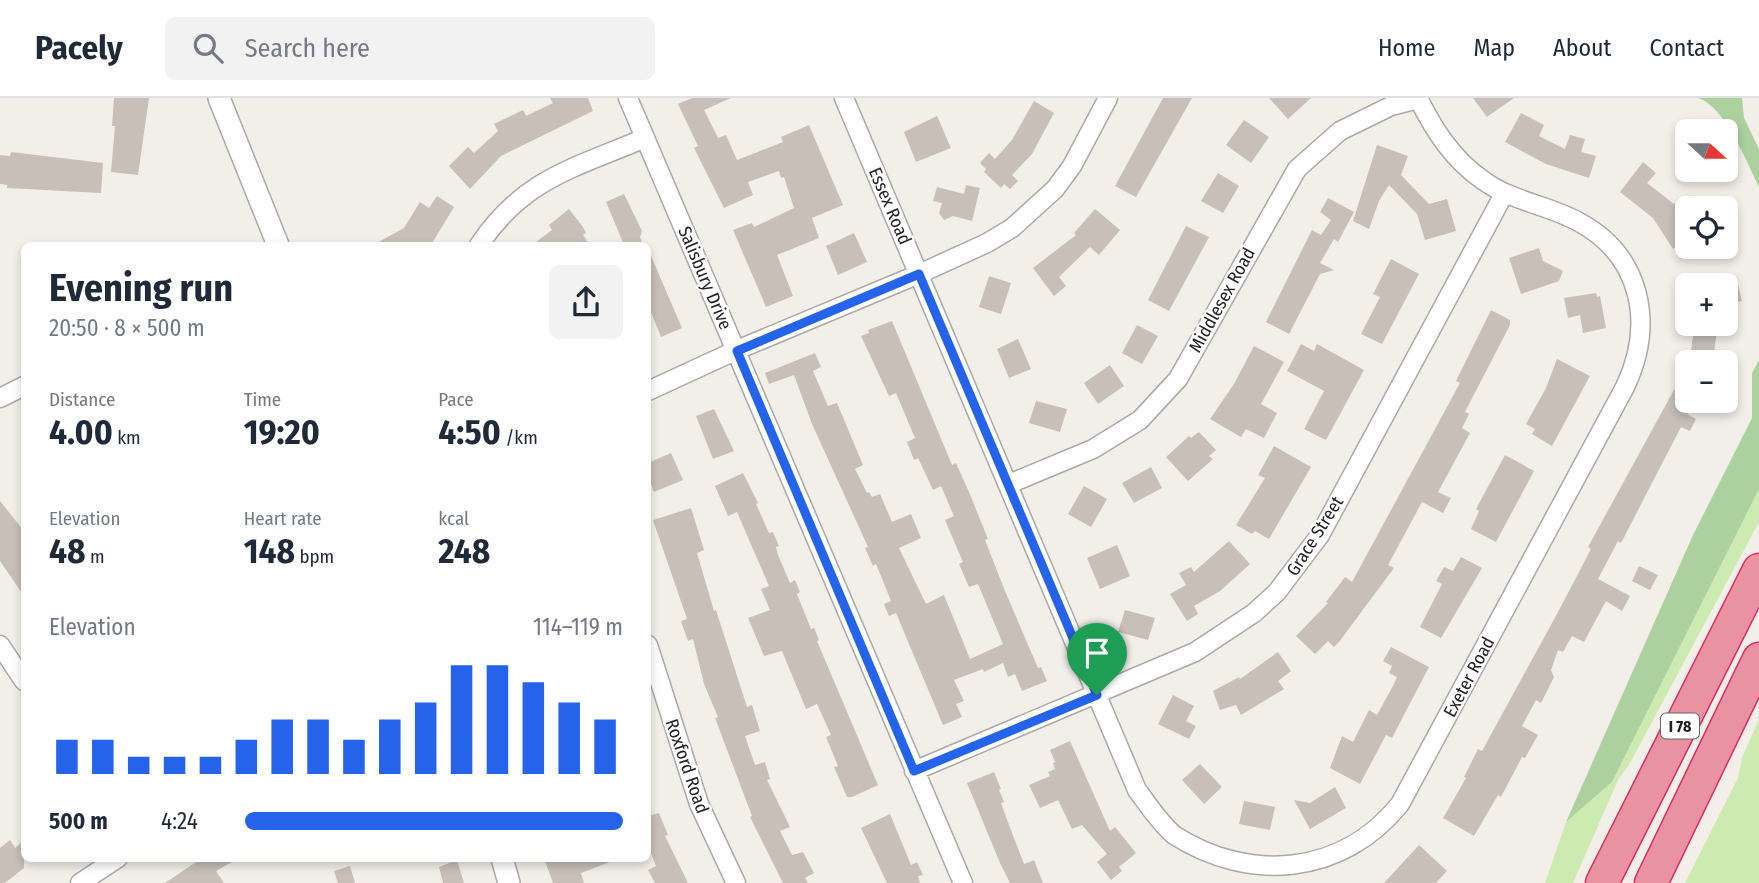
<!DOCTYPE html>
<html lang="en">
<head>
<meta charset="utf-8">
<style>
	:root { --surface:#fff; --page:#f2f2f3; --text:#1f2937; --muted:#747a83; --line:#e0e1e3; --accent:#2563eb }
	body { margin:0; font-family:"Fira Sans Condensed",sans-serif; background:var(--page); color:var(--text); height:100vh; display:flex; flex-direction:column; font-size:26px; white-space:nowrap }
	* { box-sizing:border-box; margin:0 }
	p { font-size:23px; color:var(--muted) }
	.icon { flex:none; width:38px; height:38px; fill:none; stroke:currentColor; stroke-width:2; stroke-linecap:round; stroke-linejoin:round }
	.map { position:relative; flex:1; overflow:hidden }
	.sheet { position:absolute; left:21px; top:144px; width:630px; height:620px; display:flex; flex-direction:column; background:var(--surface); border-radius:10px; box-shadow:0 4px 10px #0003 }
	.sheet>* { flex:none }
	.needle { width:46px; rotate:111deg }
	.tools { position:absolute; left:1675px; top:21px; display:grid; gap:14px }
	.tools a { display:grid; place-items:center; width:63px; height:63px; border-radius:10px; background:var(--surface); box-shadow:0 4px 10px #0003; font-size:35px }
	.pin { position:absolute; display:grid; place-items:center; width:60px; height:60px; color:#fff; margin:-72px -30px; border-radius:50% 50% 50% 0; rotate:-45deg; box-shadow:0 0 7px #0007 }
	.pin .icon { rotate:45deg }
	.round { display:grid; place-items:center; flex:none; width:74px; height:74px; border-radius:10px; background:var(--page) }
	.headline { display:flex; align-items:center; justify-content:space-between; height:119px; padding:0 28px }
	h1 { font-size:38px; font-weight:700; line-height:52px }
	.stats { display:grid; grid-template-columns:repeat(3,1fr); gap:10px; height:119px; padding:7px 28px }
	.stats div { display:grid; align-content:center }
	.stats b { font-size:35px; font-weight:700 }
	.stats small { font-size:19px; font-weight:400 }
	.stats p { font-size:19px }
	.chart { height:196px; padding:14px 28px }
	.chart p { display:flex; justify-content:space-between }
	.chart svg { width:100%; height:126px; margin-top:7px; stroke:var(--accent); stroke-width:6 }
	ul { padding:0 28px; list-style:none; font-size:23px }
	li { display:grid; grid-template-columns:112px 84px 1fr; align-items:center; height:52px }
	li i { height:18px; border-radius:9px; background:var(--accent) }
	header { display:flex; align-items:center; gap:42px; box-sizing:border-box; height:98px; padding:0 35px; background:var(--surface); border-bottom:2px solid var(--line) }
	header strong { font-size:33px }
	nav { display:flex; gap:38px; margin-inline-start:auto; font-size:24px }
	.search { width:490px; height:63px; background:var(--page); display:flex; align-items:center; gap:18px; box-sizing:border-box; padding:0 24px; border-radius:10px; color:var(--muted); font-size:26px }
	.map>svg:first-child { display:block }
</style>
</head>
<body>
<header>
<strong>Pacely</strong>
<div class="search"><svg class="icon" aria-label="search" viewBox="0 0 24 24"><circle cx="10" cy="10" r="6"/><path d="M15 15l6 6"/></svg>Search here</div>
<nav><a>Home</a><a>Map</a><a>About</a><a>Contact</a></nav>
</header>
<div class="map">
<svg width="1759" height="785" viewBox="0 0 1759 785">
	<rect width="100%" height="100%" fill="#f2efe9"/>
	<path fill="#cdebb0" d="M1759,391v33l-130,243 -11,15 -45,103h-28l21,-61 46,-40z
		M1759,621v164h-74l53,-105 4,-20z"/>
	<path fill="#add19e" d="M1698,0h44l2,20 15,31v38c-12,-24 -34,-81 -61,-89z
		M1759,262v129l-147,293 -46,40 127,-287 59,-117v-45z"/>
	<path fill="#c7bfb8" d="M114,0h35l-11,77 -27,-3 4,-46h-3z
		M550,0h38l5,13 -92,45 -31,33 -21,-23 19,-19 6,6 24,-22 -4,-7 29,-14 3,6 27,-13z
		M692,0h39l-27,12 14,28 8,-3 11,25 46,-18 -2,-5 28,-12 34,80 -31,13 7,20 -42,17 16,41 -27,11 -33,-77 19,-7 2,4 40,-19 -10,-31 -3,1 -2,-7 -31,11 5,13 -29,13 -30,-60 4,-2 -20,-42z
		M1163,0h29l-56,99 -21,-11z
		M1269,0h42l-23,21z
		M1473,0h41l-27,19z
		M1034,3l20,12 -22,41 -20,21 6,6 -8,8 -6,-5 -3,4 -17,-16 2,-3 -6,-6 9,-10 6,6 17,-19z
		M1521,15l23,12 -5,11 26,13 5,-14 15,4 -4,13 15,4 -7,22 -43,-14 -41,-22z
		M937,18l14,32 -35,14 -12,-30z
		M1244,22l25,17 -18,26 -25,-18z
		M1377,47l31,11 -7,19 28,29 18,-5 9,32 -31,9 -8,-26 -28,-29 -10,16 -10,28 -16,-8z
		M11,54l92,11 -2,30 -94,-5v-3l-7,-1v-29l10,1z
		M1643,64l13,11 -9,10 27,21 13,-8v44l-14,9 -20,-31 -33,-26z
		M1218,75l21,13 -16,27 -22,-12z
		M966,87l14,3 -8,33 -19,-5 -9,4 -5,-7 3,-10 -9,-2 4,-14 27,7z
		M624,96l18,37 -2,6 3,8h-19l-18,-43z
		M437,98l17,11 -23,38h-58l31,-17 16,-26 9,6z
		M1328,100l26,14 -16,30 -4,-3 -14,24 14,7 -14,4 -31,60 -23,-12 46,-92 9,5 10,-15 -11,-8z
		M569,111l14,18 3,6 -3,2 7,10h-58l20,-15 -3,-5z
		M1095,111l25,21 -21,25 -9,-8 -31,30 7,9 -12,10 -21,-28 43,-33 -2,-2z
		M1186,128l23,11 -40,74 -21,-11z
		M854,135l13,29 -29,13 -12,-29z
		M1539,150l4,13 20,10 -4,10 -38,13 -12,-36z
		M648,151l34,79 -21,9 -13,-32z
		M1391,161l28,15 -37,70 -21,-10 19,-37 -7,-3z
		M989,178l22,7 -10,31 -22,-7z
		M1738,187l4,16 -16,3v-17z
		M1596,195l1,4 3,-1 6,32 -23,5 -3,-18 -12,3 -4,-20z
		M1491,212l19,10v5l-45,87 4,2 -7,14 8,5 -32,59 13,6 -8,15 -21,-11 -34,63 6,3 -55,74 -5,5 -6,-6 -13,13 -19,-18 32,-33 -2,-1 19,-25 7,5 108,-199 -4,-2z
		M892,223l60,144 4,-2 13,29 19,47 -3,1 20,51 33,77 3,-1 6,14 -25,10 -7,-17 -7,3 -5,-14 -19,9 -1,-3 -29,11 10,21 -8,3 6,13 -19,8 -47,-112 -7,3 -5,-12 7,-3 -8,-20 -7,-17 -3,2 -8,-18 3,-1 -56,-123 -18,-49 -25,9 -4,-11 50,-20 6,14 -8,4 15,35 9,-3 26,62 -8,4 12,24 2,-1 3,5 8,-3 12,28 19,-8 10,24 -22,10 27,56 18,-9 26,64 33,-15 -25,-60 -9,3 -10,-23 4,-2 -18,-42 9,-4 -13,-30 -8,4 -15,-32 -4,2 -7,-18 8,-4 -11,-26 -8,-19 -7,3 -28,-60 8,-3 -1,-3z
		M1137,227l21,11 -16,28 -20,-11z
		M1694,230l23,2 -4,31 -23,-2z
		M1018,241l13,30 -22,9 -12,-29z
		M1301,246l13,7 3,-7 47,26 -38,70 -22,-11 20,-38 -37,-20z
		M1254,248l30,16 -23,42 16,9 -13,25 -18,-9 -5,8 -31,-18 24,-35z
		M1557,261l33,17 -38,70 -20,-12 3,-5 -9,-5 20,-36z
		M1110,267l14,21 -26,18 -14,-21z
		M1675,290l12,6v7h7l-7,13 9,5 -6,12 -9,-4 -60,116 -3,-2 -20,38 32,17 -8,15 -16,-10 -22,41 -12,-6 -9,16 -5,-2 -7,20 3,7 -13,26 -5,-3 -14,26 16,9 -13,23 -3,-1 -21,40 -3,-2 -24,41 -31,-18 23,-40 -2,-1 14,-28 4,2 76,-139 33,-63 -3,-2z
		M1036,303l31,8 -7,23 -31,-9z
		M714,311l20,42 -21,8 -17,-43z
		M1199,334l17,18 -7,6 4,3 -25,22 -22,-24 23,-21 2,2z
		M1274,348l37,21 -42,72 -14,-8 -3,3 -16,-9 29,-47 -7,-3z
		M671,355l12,27 -29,12 -6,-15v-14z
		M1505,357l29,16 -38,71 -25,-13 8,-18 -3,-2z
		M1151,369l11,21 -28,15 -12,-20z
		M743,375l15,30 -2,1 13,29 4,-1 6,14 -3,1 2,8 12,28 5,-3 5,12 -3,2 14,35 3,-1 5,12 -2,1 61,144 -26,12h-5l-13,-30 4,-1 -12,-29 5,-2 -14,-31 -11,5 -24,-58 -18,5 -16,-38 22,-8 -9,-21 8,-3 -32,-74 -9,4 -13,-30z
		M1084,388l23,13 -16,28 -23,-13z
		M0,403l24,30v65l-24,-35z
		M691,410l13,42 -7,3 17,58 2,-1 31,97 5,-2 8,26 -15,5 10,29 10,-3 5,17 -3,1 23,47 -10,4 12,24 11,-3 11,21 -9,5 3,5h-25l-33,-66 2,-1 -37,-98 3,-1 -14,-33 -11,-45 -5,2 -7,-20 6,-2 -34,-99z
		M1229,443l21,23 -30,27 -26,15 4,8 -11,7 -17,-27 16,-9 -7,-12 12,-6 3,5z
		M1117,447l13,31 -30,13 -13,-31z
		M1461,459l21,11 -41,70 -21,-11 22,-43 -6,-3 8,-14 9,4z
		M1639,468l19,9 -8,15 -18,-9z
		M1125,512l30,8 -7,22 -30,-8z
		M1391,549l38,20 -37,71 -6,-3 -26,49 -30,-16 12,-32 11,6 16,-32 8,5 17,-31 3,-7 -8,-4 3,-7 -9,-5z
		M1278,554l13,19 -13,10 6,8 -43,26 -5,-10 -16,5 -7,-19 26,-14 1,2z
		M1173,597l21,11 -8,15 10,5 -7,13 -31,-15z
		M1070,643l40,90 5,-4 21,26 -17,14 3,4 -11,9 -14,-18 10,-8 -25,-29 -10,4 -14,-29 -18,8 -11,-23 21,-9 -2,-4 7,-3 -2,-6 2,-1 -5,-12z
		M1200,666l22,23 -18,17 -22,-24z
		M994,674l7,17 -2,1 5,12 -3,1 8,22 15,39 10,-4 9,23h-33l-10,-20 -33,-80z
		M1335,689l11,21 -36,21 -16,-29 16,3z
		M1244,703l31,6 -5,23 -31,-6z
		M659,715l9,22 -3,1 23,47h-33l-7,-13 8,-4 -8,-20v-30z
		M890,716l21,51 6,-3 6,13 -5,1 2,7h-33l-26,-55z
		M10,742l5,8 9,-8v28l-19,15h-5v-35z
		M1419,747l28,26 -11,12h-52z
		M202,760h37l-23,13 8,12h-59z
		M544,760h74v1l-37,14 3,10h-31z
		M457,762l7,23h-21l-4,-16z
		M350,768l5,17h-17l-4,-12z"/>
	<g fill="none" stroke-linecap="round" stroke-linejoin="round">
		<defs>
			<path id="minor" d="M628,0l335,785
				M844,0l293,692c12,16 22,32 37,45 75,48 168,41 226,-31l225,-417c30,-63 17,-132 -48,-166 -30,-16 -65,-20 -93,-40 -31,-21 -50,-51 -66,-83
				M479,147c45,-67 96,-77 166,-107
				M648,293l89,-41 182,-76 68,-31 25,-15 43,-39 17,-23 36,-68
				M0,300l24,-12
				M1009,386l84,-35 47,-29 38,-41 119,-210 43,-38 51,-25 27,-7
				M0,547l24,36
				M648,547l51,159 37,79
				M914,673l281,-119 59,-39 23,-21 43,-57 184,-341
				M80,785l38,-25"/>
			<path id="tertiary" d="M219,0l59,147
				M502,760l7,25"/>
			<path id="motorway" d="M1602,785l157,-313
				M1651,785l108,-224"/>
		</defs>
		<use href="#minor" stroke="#a9a9a9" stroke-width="21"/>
		<use href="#tertiary" stroke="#a9a9a9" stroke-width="24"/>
		<use href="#motorway" stroke="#dc2a67" stroke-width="35"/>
		<use href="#minor" stroke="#fff" stroke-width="18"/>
		<use href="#tertiary" stroke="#fff" stroke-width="21"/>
		<use href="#motorway" stroke="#e892a2" stroke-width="32"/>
	</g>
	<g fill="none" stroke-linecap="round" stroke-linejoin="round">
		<defs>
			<path id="route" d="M919,176l178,421 -183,76 -177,-420z"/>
		</defs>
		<use href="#route" stroke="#fff" stroke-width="14"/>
		<use href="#route" stroke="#2563eb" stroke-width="9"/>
	</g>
	<g text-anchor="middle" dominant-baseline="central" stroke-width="5" stroke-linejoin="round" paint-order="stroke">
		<rect fill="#fff" stroke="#646464" stroke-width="2" x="1661" y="615.5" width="38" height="25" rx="5"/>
		<g font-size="16" font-weight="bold" fill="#222">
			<text x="1680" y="628">I 78</text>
		</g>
		<g font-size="18" fill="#222" stroke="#fff">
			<text transform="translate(890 108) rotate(67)">Essex Road</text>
			<text transform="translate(705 180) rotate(67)">Salisbury Drive</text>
			<text transform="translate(1222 202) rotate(-61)">Middlesex Road</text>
			<text transform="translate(1315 438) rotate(-58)">Grace Street</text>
			<text transform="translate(1469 579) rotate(-62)">Exeter Road</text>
			<text transform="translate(687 668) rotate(71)">Roxford Road</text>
		</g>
	</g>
</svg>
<div class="tools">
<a><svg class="needle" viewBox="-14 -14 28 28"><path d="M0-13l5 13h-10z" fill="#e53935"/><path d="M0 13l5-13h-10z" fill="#747a83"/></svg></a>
<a><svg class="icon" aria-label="locate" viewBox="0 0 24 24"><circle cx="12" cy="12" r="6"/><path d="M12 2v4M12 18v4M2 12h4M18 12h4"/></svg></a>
<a>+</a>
<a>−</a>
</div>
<div class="pin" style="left:1097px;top:597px;background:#1e9e55"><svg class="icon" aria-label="arrive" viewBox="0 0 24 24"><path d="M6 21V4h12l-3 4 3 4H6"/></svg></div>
<section class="sheet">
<div class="headline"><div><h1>Evening run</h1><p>20:50 · 8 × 500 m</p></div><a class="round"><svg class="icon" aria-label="share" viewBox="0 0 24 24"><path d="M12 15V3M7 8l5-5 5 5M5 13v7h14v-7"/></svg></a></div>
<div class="stats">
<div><p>Distance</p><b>4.00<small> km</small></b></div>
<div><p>Time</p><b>19:20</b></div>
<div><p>Pace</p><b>4:50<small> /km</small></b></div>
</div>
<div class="stats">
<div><p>Elevation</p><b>48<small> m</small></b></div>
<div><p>Heart rate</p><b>148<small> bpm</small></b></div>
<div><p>kcal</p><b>248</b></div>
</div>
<div class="chart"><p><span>Elevation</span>114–119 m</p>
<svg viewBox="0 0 160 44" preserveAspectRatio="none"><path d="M5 44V32M15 44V32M25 44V38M35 44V38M45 44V38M55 44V32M65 44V25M75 44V25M85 44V32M95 44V25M105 44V19M115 44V6M125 44V6M135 44V12M145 44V19M155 44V25"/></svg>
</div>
<ul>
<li><b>500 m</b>4:24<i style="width:100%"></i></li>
</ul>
</section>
</div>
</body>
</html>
